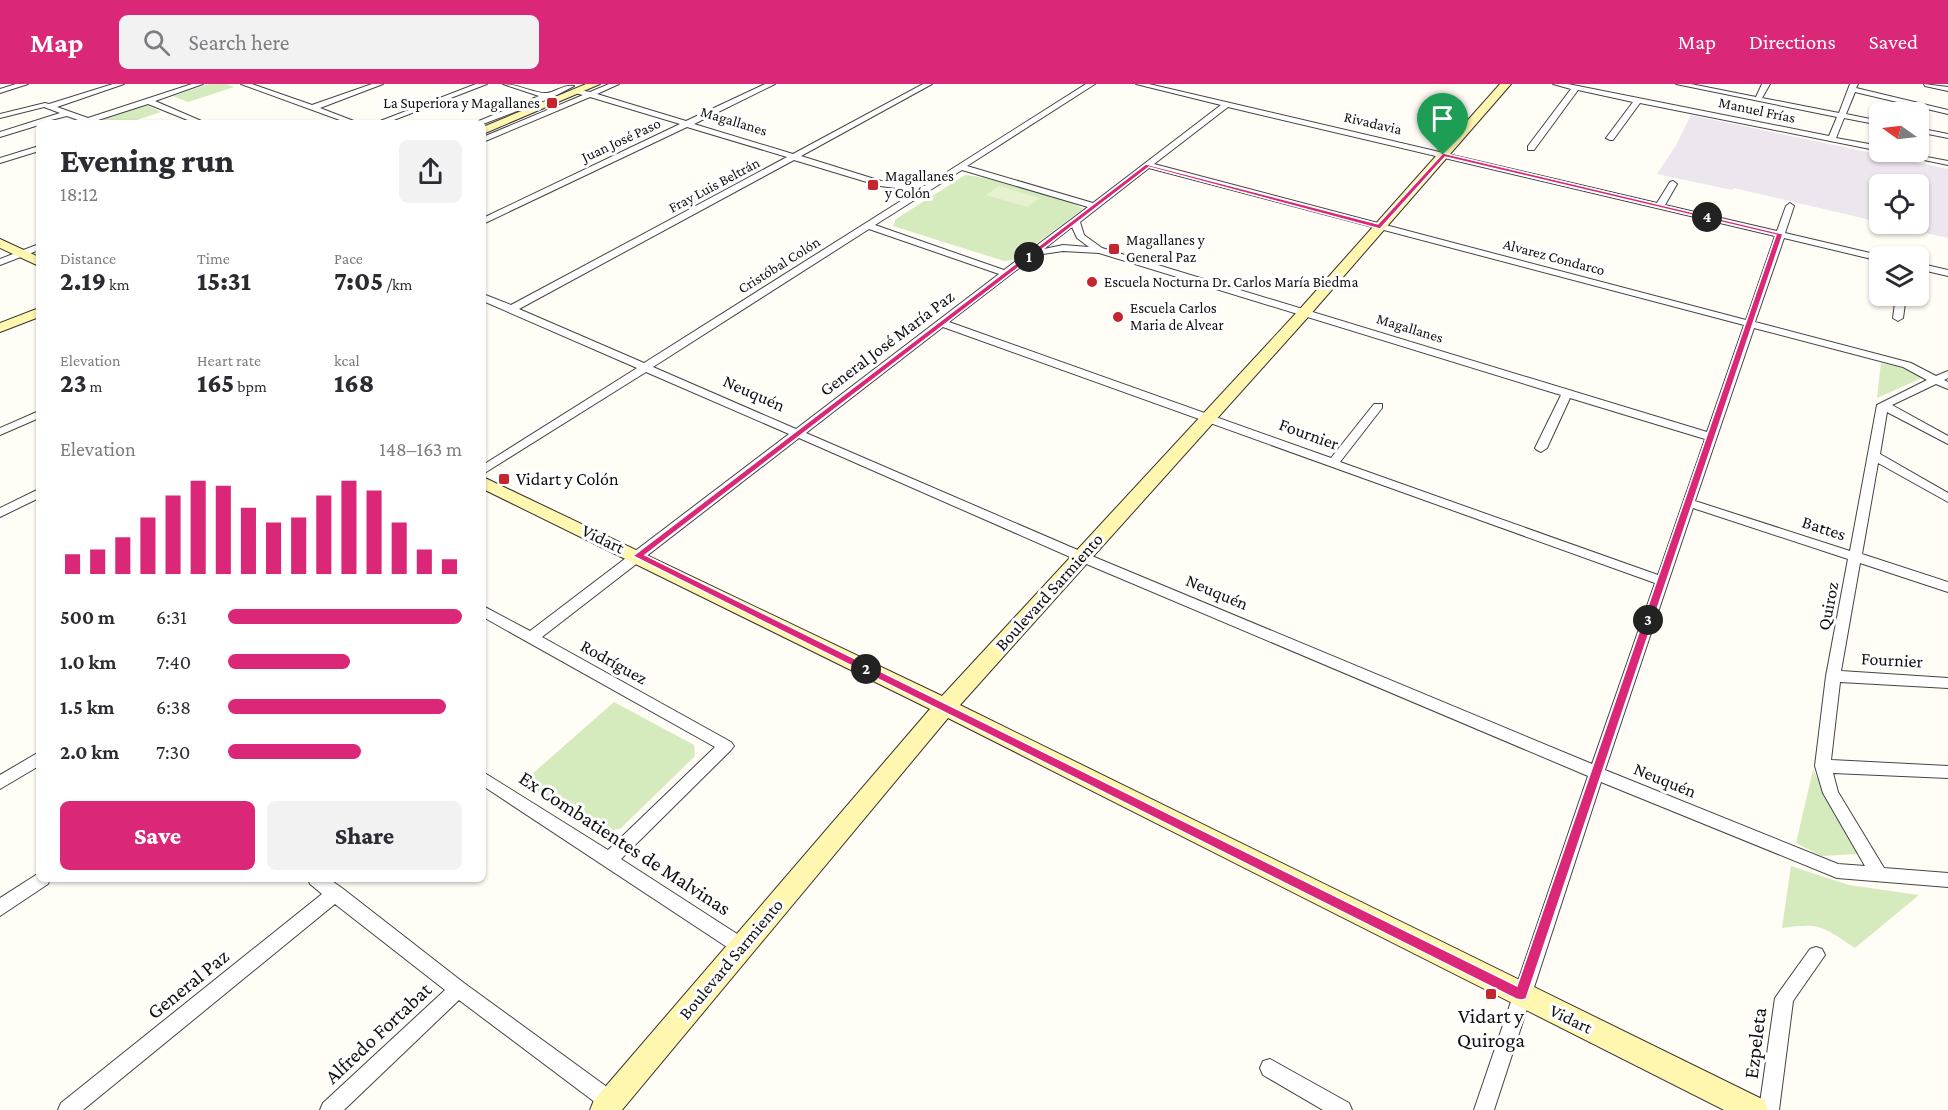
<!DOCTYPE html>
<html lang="en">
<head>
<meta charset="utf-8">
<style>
	:root { --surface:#fff; --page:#f2f2f3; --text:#2b2b33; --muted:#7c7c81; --accent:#db2777 }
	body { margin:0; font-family:"Crimson Pro",serif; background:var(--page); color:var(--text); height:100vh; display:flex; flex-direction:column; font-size:22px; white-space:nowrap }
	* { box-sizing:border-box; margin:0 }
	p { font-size:20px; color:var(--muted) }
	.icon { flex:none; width:33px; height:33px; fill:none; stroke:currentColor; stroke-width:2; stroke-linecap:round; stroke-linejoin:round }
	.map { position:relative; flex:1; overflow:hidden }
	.details { position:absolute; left:36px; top:36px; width:450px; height:762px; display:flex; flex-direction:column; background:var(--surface); border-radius:9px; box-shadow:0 2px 4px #0004 }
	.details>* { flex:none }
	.needle { width:39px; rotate:284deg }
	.buttons { position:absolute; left:1869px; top:18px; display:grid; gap:12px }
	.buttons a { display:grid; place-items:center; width:60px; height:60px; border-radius:9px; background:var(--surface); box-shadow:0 2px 4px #0004; font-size:30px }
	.pin { position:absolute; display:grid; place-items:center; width:51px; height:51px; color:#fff; margin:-62px -26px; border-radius:50% 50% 50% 0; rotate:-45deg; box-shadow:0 0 6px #0007 }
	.pin .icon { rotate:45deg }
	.km { position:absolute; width:30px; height:30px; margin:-15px; border-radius:50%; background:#222; color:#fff; font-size:16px; line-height:30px; text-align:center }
	.round { display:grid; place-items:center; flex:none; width:63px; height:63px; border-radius:9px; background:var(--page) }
	.summary { display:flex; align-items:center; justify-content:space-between; height:102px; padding:0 24px }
	h1 { font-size:33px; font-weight:800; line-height:45px }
	.stats { display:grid; grid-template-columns:repeat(3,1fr); gap:9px; height:102px; padding:6px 24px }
	.stats div { display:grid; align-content:center }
	.stats b { font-size:26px; font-weight:800 }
	.stats small { font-size:16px; font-weight:400 }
	.stats p { font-size:16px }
	.chart { height:168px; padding:12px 24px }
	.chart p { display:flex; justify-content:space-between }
	.chart svg { width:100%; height:108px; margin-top:6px; stroke:var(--accent); stroke-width:6 }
	.action { display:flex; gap:12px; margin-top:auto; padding:12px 24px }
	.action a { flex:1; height:69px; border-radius:9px; background:var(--accent); color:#fff; font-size:24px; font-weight:800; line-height:69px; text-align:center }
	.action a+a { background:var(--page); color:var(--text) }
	ul { padding:0 24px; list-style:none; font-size:20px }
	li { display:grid; grid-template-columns:96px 72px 1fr; align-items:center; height:45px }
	li i { height:15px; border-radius:8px; background:var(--accent) }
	header { display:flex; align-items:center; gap:36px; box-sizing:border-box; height:84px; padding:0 30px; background:var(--accent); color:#fff }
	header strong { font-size:28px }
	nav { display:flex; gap:33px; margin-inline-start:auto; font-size:21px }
	.search { width:420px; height:54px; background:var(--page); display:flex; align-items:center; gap:15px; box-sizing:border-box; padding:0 21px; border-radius:9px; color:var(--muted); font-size:22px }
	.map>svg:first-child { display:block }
</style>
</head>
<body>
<header>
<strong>Map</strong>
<div class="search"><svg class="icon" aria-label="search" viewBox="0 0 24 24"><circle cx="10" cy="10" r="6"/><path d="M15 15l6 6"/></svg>Search here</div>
<nav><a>Map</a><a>Directions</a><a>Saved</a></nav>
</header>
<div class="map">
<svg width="1948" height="1026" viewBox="0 0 1948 1026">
	<rect width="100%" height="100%" fill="#fffdf5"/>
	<path fill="#eee6ef" d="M1691,31l257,54v69l-63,-14h33v-40h-38l-1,38 -145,-34 -2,2 -75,-16 18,-27z"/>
	<path fill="#d5ebbd" d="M209,0h17l8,3 -46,15 -15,-6z
		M146,21l15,7c-20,6 -40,17 -61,7z
		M965,91c19,1 105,24 118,34l-69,51 -10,1 -111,-35 3,-7z
		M1881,279l19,4 22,11 -45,20z
		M614,618l80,43 1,11 -75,73 -19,2 -78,-49z
		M1813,686l45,84 -37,2 -25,-13z
		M1791,782l58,19 70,10 -64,53c-32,-21 -34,-26 -73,-20z"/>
	<path fill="#e6f2cf" d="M999,102l41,12 -13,9 -41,-12z"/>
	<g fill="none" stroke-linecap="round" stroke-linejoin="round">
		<defs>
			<path id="street" d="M16,0h12l-28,9v-4z
				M113,0h11l-67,23 31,11 104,-34h11l-48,17 51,22h-11l-47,-19 -53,17 2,2h-11l-19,-7 -28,7v2l-39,12v-5l60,-19 -16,-6 -44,11v-4l45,-11 4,1z
				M241,0h11l60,21 60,-21h11l-63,24 39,15h-11z
				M476,0h11l-101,39h-11z
				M503,0c14,0 33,10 44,9 9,-1 17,-9 27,-7l-23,12 -68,26 -9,-1 65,-27z
				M609,0h10l-22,10 89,27 79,-37h10l-81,40 99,30 130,-70h9l-131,72 80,25 23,2 32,-4 150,-95h9l-128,82 126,37 128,-98 -85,-21h13l508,119 13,-21 3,-1 4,3 -12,21 112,26 9,-25 4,-3 4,3 -9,27 98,23h-3v5l-96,-23 -29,84 156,41 25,13 12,-5v7l-4,2 4,2v7l-12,-5 -44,21 56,31v8l-61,-32 -7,42 68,39v9l-70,-39 -16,91 86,28v10l-88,-29 -19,108 107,7v10l-108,-6 -9,78 117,6v12l-115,-5 5,19 46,76 64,5v14l-111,-9 -236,-96 -107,328h-20l114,-334 -511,-216 -278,-122 -257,199 189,105 3,4 -3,4 -110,109 127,82 3,6 -3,6 -6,2 -6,-2 -253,-167v-14l125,78 107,-103 -232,-130v-11l47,25 259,-197 -143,-62 -163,102v-9l154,-97 -154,-67v-7l28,11 276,-148 -100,-30 -204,97v-6l197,-94 -90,-27 -107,45v-5l100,-42 -8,-2v-4l15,3zM1228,23l547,129 -29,84 -592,-156zM794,76l86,26 24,3 22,-4 -282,178 -125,-54zM1149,84l595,157 -37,107 -605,-184 -18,-13 -4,-13zM962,86l126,37 -84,63 -129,-45zM1072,143l5,11 12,9 -26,-2 -19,4zM869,145l130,45 -203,155 -143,-62zM1063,167l36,2 462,142 -26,53 2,2 4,2 6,-4 23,-50 135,41 -47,136 -318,-113 42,-54v-4h-8l-43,54 -382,-136 87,-67zM943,243l712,256 -63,181 -505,-210 -281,-121zM1754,244l149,39 24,13 -50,25 -27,146 -155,-50zM1693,424l155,51 -22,117 -11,90 8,27 42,73 -27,-2 -233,-94z
				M1553,0h15l261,52 8,-19 -161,-33h15l65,13 6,-13h8l-8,14 77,15 11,-29h8l-2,4 92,22v4l-93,-22 -9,22 34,7v4l-36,-7 -8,20 44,8v5l-240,-48 -27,37h-3l-4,-2 27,-36 -55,-12 -44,60h-6v-4l43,-57z
				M1924,0l24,3v4l-23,-5z
				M1918,44l30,6v4l-30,-6z
				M39,62v5l-39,12v-5z
				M1886,68h14l48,9v4z
				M39,160v6l-39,15v-6z
				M1918,179l30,7v6l-30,-7z
				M1896,212h10l-3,22 -5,3 -5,-3z
				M39,327v7l-39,17v-7z
				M39,405v9l-39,19v-9z
				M39,668v14l-39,23v-14z
				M39,789v6h11l-2,5 -48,32v-18z
				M308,795h21l13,9 122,95 154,112 3,7 -3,7h-14l-145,-109 -115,110h-24l3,-7 122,-113 -110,-86 -252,206h-25l3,-7 261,-209 -12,-10z
				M1816,863l6,2 3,6 -32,46 -14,109h-20l16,-112 35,-49z
				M1270,975l79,44 3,7h-29l-60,-35 -3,-7 3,-7z"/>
			<path id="secondary" d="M586,0h14l-117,50v-7z
				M1500,0h11l-202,232 -349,389 804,395 4,10h-44l-776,-392 -326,392h-32l4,-10 336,-391 -447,-220v-12l459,219 357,-386z
				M0,155l39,18v9l-39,-18z
				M39,224v9l-39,15v-9z"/>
		</defs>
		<use href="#street" stroke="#444" stroke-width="2"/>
		<use href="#secondary" stroke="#333" stroke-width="2"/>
		<use href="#street" fill="#fff" fill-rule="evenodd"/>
		<use href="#secondary" fill="#fff6b0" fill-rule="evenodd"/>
	</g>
	<path fill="#db2777" stroke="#fff" stroke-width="1.5" fill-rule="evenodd" d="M1443,69l340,81 -257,765 -5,1 -5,-1 -883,-443 513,-392 232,60zM1445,73l331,78 -259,751 -872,-431 504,-388 231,62z"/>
	<g fill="#c4262e" stroke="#fff" stroke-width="2">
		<rect x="546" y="13" width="12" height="12" rx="3"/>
		<rect x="867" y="95" width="12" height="12" rx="3"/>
		<rect x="1108" y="159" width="12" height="12" rx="3"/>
		<circle cx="1092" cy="198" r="6"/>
		<circle cx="1118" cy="233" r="6"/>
		<rect x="498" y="389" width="12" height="12" rx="3"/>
		<rect x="1485" y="904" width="12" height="12" rx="3"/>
	</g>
	<g text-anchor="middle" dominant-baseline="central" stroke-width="6" stroke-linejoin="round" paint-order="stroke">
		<g font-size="15" fill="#111" stroke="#fff" text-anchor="start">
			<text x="540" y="19" text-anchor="end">La Superiora y Magallanes</text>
			<text x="885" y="92">Magallanes<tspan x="885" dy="17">y Colón</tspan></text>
			<text x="1126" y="156">Magallanes y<tspan x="1126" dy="17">General Paz</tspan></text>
			<text x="1104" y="198">Escuela Nocturna Dr. Carlos María Biedma</text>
			<text x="1130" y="224">Escuela Carlos<tspan x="1130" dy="17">Maria de Alvear</tspan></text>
		</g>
		<g font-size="15" fill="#111" stroke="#fff">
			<text transform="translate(1757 26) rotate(12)">Manuel Frías</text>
			<text transform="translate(734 37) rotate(17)">Magallanes</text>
			<text transform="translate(1373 39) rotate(13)">Rivadavia</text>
			<text transform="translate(621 56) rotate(-25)">Juan José Paso</text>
			<text transform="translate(714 101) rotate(-28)">Fray Luis Beltrán</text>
			<text transform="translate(1554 173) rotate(15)">Alvarez Condarco</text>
			<text transform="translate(779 181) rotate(-32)">Cristóbal Colón</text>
			<text transform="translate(1410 244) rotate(17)">Magallanes</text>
		</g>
		<g font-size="18" fill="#111" stroke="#fff">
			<text transform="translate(887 259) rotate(-37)">General José María Paz</text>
			<text transform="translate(754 309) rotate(24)">Neuquén</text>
			<text transform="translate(1309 350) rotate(20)">Fournier</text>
			<text transform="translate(1824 444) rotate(18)">Battes</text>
			<text transform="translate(603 455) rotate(26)">Vidart</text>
			<text transform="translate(1049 508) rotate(-48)">Boulevard Sarmiento</text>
			<text transform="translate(1217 508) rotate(23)">Neuquén</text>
			<text transform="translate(1828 522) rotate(-79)">Quiroz</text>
			<text transform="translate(1892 576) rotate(3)">Fournier</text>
			<text transform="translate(614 578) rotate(29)">Rodríguez</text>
			<text transform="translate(1665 696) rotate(22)">Neuquén</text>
			<text transform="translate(731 875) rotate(-50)">Boulevard Sarmiento</text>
			<text transform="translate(1571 935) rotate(26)">Vidart</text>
		</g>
		<g font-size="18" fill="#111" stroke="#fff" text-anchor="start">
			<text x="516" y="395">Vidart y Colón</text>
		</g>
		<g font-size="21" fill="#111" stroke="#fff">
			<text transform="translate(625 759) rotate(33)">Ex Combatientes de Malvinas</text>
			<text transform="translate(188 900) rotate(-39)">General Paz</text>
			<text transform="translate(378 949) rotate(-43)">Alfredo Fortabat</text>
			<text transform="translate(1755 959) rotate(-83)">Ezpeleta</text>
		</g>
		<g font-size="21" fill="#111" stroke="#fff">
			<text x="1491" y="932">Vidart y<tspan x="1491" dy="24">Quiroga</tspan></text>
		</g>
	</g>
</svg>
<div class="buttons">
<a><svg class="needle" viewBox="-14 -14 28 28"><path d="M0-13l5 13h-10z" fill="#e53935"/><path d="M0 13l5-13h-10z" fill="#7c7c81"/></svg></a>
<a><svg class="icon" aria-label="locate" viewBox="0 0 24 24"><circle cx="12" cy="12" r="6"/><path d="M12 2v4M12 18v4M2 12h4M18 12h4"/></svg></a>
<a><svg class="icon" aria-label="layers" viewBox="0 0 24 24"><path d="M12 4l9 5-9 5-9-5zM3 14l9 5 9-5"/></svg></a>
</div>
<div class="pin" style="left:1443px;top:71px;background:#1e9e55"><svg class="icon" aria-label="arrive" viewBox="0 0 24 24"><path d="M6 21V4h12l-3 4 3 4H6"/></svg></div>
<b class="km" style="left:1029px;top:173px">1</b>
<b class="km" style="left:866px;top:585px">2</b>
<b class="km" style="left:1648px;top:536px">3</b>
<b class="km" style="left:1707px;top:133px">4</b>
<section class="details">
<div class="summary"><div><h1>Evening run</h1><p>18:12</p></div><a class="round"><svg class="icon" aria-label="share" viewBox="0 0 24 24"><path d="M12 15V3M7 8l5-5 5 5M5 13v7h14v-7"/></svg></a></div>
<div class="stats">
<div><p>Distance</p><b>2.19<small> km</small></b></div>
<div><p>Time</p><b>15:31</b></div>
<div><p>Pace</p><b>7:05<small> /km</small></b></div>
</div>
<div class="stats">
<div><p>Elevation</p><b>23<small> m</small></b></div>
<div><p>Heart rate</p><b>165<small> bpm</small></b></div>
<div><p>kcal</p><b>168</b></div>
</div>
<div class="chart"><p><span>Elevation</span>148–163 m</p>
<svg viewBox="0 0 160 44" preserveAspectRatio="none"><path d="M5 44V36M15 44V34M25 44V29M35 44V21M45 44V12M55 44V6M65 44V8M75 44V17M85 44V23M95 44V21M105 44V12M115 44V6M125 44V10M135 44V23M145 44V34M155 44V38"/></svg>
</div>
<ul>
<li><b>500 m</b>6:31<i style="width:100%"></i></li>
<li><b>1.0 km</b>7:40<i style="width:52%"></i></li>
<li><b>1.5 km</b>6:38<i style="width:93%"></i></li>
<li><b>2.0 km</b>7:30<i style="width:57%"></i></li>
</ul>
<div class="action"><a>Save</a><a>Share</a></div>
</section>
</div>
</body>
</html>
